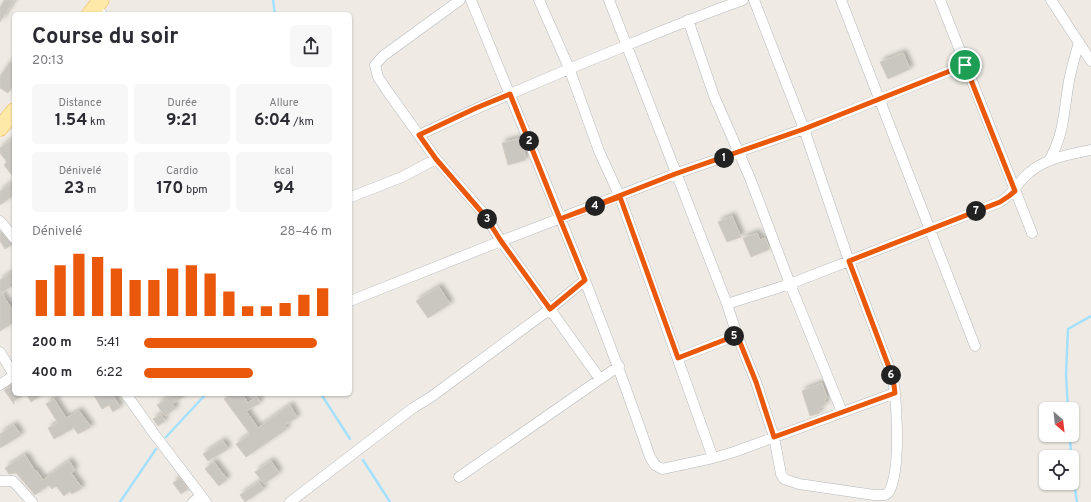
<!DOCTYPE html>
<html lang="fr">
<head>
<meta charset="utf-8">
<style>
	:root { --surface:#fff; --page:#f7f7f7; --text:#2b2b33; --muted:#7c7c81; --accent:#ea580c }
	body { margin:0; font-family:Overpass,sans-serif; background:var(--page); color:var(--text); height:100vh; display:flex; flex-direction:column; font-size:15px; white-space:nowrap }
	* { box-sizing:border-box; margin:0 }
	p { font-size:13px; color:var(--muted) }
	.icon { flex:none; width:22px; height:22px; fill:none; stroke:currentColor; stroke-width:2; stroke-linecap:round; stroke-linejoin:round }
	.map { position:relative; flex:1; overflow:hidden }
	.panel { position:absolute; left:12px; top:12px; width:340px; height:384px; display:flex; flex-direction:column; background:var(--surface); border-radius:6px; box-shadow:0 1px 3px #0004 }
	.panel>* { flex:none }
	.needle { width:26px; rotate:152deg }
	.controls { position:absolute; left:1039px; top:402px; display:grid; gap:8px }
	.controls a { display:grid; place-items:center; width:40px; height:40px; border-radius:6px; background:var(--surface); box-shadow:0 1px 3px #0004; font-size:20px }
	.pin { position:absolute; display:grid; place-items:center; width:34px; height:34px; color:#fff; margin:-17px; border:2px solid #fff; border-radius:50%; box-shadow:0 1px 4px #0007 }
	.km { position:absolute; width:20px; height:20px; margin:-10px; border-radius:50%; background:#222; color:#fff; font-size:11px; line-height:20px; text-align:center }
	.round { display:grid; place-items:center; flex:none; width:42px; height:42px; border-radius:6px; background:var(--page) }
	.headline { display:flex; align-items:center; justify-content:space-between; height:68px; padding:0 20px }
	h1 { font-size:22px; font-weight:700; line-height:30px }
	.figures { display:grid; grid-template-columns:repeat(3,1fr); gap:6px; height:68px; padding:4px 20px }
	.figures div { display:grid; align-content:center; border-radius:6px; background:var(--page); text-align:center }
	.figures b { font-size:17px; font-weight:700 }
	.figures small { font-size:11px; font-weight:400 }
	.figures p { font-size:11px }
	.chart { height:112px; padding:8px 20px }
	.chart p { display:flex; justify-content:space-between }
	.chart svg { width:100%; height:72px; margin-top:4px; stroke:var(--accent); stroke-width:6 }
	ul { padding:0 20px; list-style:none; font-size:13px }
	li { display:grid; grid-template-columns:64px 48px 1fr; align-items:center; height:30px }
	li i { height:10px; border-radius:5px; background:var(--accent) }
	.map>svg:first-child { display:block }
</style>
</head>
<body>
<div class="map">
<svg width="1091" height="502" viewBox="0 0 1091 502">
	<defs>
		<filter id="shadow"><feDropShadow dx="3.5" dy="-3.5" stdDeviation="2" flood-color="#0004"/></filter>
	</defs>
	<rect width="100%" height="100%" fill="#efebe4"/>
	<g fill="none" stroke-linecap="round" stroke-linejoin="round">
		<path stroke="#a4e0ff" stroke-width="2.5" d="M273,0l2,14
			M321,394l29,45
			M1068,409l-2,-35 2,-45 23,-13
			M1070,435l1,22
			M166,437l40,-43
			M363,460l27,42
			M1072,471l5,31
			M120,502l36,-53"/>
	</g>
	<path fill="#cac6c0" stroke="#d4cdc2" filter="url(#shadow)" d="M5,0h9l-14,22v-15z
		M903,53l7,16 -22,10 -8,-17z
		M10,62l4,3v19l-6,9 -8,-5v-12z
		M14,138v40l-10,-13 3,-3 -7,-9v-5z
		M521,138l5,22 -18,5 -6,-22z
		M14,181v14l-14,10v-14z
		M732,216l9,21 -14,5 -9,-20z
		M0,231l13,13 -8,5 -5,-8z
		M757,233l3,7 5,-2 5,11 -19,8 -8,-19z
		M14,271v14l-13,8 13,19v10l-14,9v-51z
		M439,287l11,17 -22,14 -12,-17z
		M822,383l5,15 -3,2 2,4 -8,5 2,4 -10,3 -8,-25z
		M12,384l2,10h11l-11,7v3l-10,-14z
		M26,394h17l-12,8z
		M93,394h19l8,13 -7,5 -4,-7 -7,4z
		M174,394h14l-16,10 4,4 -11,8 -8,-11z
		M231,394h11l6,9 9,-6 3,6 -14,8 12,17 32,-23 7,13 -13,7 3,4 -41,28 -10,-13 14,-10 -26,-35z
		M54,399l12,19 13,-7 12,16 -13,7 -4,-6 -20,11 -6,-11 10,-5 -12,-19z
		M161,414l4,7 -7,5 -5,-7z
		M14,425l7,10 -21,13v-14z
		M223,441l5,8 -20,12 -5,-7z
		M25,455l10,16 1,-1 7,10 26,-19 6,9 -4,3 11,15 -10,6 -2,-3 -6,5 -8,-10 -4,3 -3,-4 -14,10 -19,-22 -7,1 -4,-6z
		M271,461l8,12 -15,11 -9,-12z
		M214,462l13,17 -8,7 -14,-17z
		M180,478l8,11 -7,5 -8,-11z
		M259,482l5,7 -19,13 -5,-7z"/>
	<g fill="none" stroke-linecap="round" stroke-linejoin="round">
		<defs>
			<path id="lane" d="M99,7l6,7"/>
			<path id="street" d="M460,0l-77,56 -8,9 3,12 10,15 48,67 49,56 16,26 99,138
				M471,0c62,152 126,302 179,457l5,8 7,4 51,-11 21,-6 161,-59 -2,-15 -44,-117 -45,-132 -50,-129
				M539,0l30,68 30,83 21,46 93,261
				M609,0l118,304 10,31 19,47 18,55 7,37 3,5 15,5 75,11h11l4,-3c11,-21 8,-74 6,-99
				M841,0l134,346
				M940,0l92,233
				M1051,0l40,61
				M688,20l26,76 36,82 40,106 52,128
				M419,135c68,-32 137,-61 206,-89 39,-16 78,-32 118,-46
				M1049,161c15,-28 14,-43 19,-74 2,-15 7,-30 11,-45
				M351,197l51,-20 34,-18
				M0,221l14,17
				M350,301l151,-60 174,-67 129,-45 161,-64
				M727,304l63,-20 210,-82c15,-9 17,-20 30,-30 17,-14 40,-18 61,-22
				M0,352l14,23 -14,10
				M678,358l59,-23
				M126,394l29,41 51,67
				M459,477l160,-111
				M0,481h13l19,21
				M193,502l8,-6
				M290,502l123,-94 18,-11 119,-88 35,-29"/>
			<path id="primary" d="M90,14l11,-14
				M0,128l14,-17"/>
		</defs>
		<use href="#lane" stroke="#b4b7bb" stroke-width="6"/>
		<use href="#street" stroke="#b4b7bb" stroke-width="11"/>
		<use href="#primary" stroke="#f6ba56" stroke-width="17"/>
		<use href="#lane" stroke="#fff" stroke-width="5"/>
		<use href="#street" stroke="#fff" stroke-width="10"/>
		<use href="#primary" stroke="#ffe9a9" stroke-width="16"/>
	</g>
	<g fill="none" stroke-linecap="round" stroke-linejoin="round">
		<defs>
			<path id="route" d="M965,65l-161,64 -129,45 -115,45 -50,-125 -34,14 -57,27 17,24 49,57 16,25 49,68 35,-29 -25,-61 60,-22 58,161 59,-23 19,47 18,55 121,-44 -2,-15 -44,-117 151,-59 9,-6 6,-5 -50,-126"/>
		</defs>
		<use href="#route" stroke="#fff" stroke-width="8"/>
		<use href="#route" stroke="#ea580c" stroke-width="5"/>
	</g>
</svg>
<div class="controls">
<a><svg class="needle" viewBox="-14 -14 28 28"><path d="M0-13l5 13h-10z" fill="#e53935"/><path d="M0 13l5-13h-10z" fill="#7c7c81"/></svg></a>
<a><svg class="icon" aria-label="locate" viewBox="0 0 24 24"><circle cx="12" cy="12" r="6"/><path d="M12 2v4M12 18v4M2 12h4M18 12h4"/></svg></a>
</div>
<div class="pin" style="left:965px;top:65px;background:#1e9e55"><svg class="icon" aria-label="arrive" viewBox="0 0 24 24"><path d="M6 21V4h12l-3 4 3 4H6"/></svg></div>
<b class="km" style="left:724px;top:158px">1</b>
<b class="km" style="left:529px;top:141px">2</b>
<b class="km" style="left:487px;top:219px">3</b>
<b class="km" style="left:595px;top:206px">4</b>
<b class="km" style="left:734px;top:336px">5</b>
<b class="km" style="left:891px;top:375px">6</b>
<b class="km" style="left:976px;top:211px">7</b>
<section class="panel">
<div class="headline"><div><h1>Course du soir</h1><p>20:13</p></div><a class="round"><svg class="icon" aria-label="share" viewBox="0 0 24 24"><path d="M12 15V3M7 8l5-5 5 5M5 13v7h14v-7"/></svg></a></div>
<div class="figures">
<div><p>Distance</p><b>1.54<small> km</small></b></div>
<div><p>Durée</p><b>9:21</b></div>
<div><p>Allure</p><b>6:04<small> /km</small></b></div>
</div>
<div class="figures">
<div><p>Dénivelé</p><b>23<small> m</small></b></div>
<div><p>Cardio</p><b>170<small> bpm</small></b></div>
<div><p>kcal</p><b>94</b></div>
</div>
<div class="chart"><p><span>Dénivelé</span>28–46 m</p>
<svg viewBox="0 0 160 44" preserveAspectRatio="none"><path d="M5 44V22M15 44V13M25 44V6M35 44V8M45 44V15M55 44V22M65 44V22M75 44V15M85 44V13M95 44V18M105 44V29M115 44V38M125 44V38M135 44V36M145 44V31M155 44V27"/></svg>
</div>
<ul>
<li><b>200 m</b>5:41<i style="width:92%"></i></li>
<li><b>400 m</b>6:22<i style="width:58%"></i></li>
</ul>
</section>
</div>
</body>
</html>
